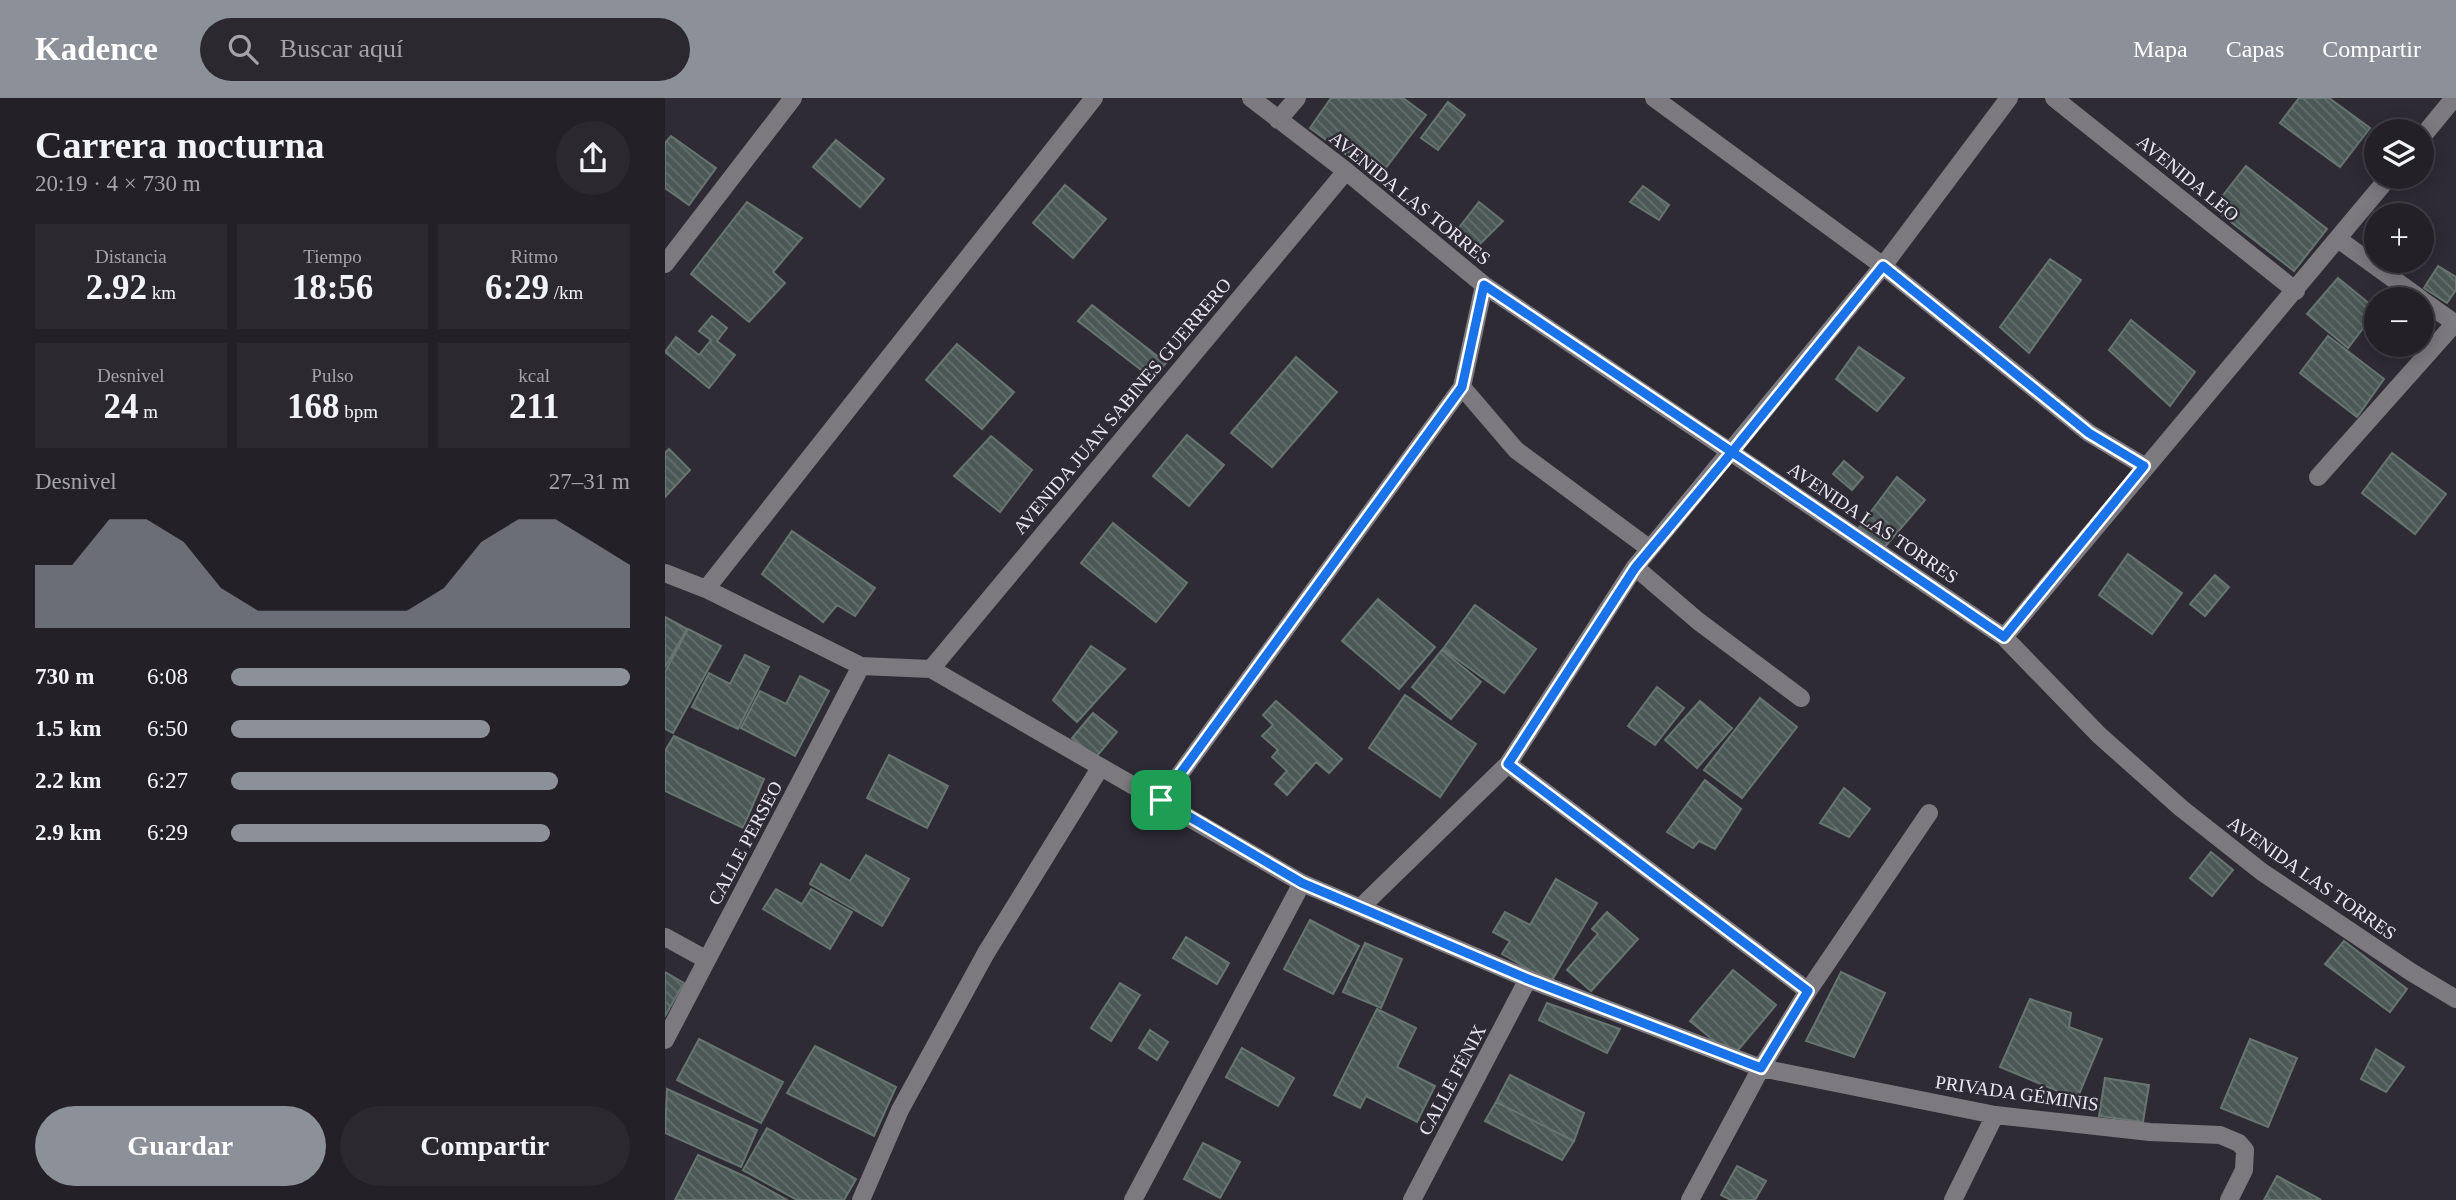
<!DOCTYPE html>
<html lang="es">
<head>
<meta charset="utf-8">
<style>
	:root { --surface:#232028; --page:#2b2830; --text:#f1f3f6; --muted:#a3a3a8; --line:#403e45; --accent:#8c9099 }
	body { margin:0; font-family:Georgia,serif; background:var(--page); color:var(--text); height:100vh; display:flex; flex-direction:column; font-size:26px; white-space:nowrap }
	* { box-sizing:border-box; margin:0 }
	p { font-size:23px; color:var(--muted) }
	.icon { flex:none; width:38px; height:38px; fill:none; stroke:currentColor; stroke-width:2; stroke-linecap:round; stroke-linejoin:round }
	.map { position:relative; flex:1; overflow:hidden }
	.details { display:flex; flex-direction:column; background:var(--surface); width:665px }
	.details>* { flex:none }
	.controls { position:absolute; left:1699px; top:21px; display:grid; gap:14px }
	.controls a { display:grid; place-items:center; width:70px; height:70px; border-radius:50%; background:var(--surface); box-shadow:0 4px 18px #0003,0 0 0 2px var(--line); font-size:35px }
	.pin { position:absolute; display:grid; place-items:center; width:60px; height:60px; color:#fff; margin:-30px; border-radius:14px; box-shadow:0 4px 10px #0006 }
	.round { display:grid; place-items:center; flex:none; width:74px; height:74px; border-radius:37px; background:var(--page) }
	.overview { display:flex; align-items:center; justify-content:space-between; height:119px; padding:0 35px }
	h1 { font-size:38px; font-weight:700; line-height:52px }
	.figures { display:grid; grid-template-columns:repeat(3,1fr); gap:10px; height:119px; padding:7px 35px }
	.figures div { display:grid; align-content:center; border-radius:0px; background:var(--page); text-align:center }
	.figures b { font-size:35px; font-weight:700 }
	.figures small { font-size:19px; font-weight:400 }
	.figures p { font-size:19px }
	.chart { height:196px; padding:14px 35px }
	.chart p { display:flex; justify-content:space-between }
	.chart svg { width:100%; height:126px; margin-top:7px; fill:var(--accent); opacity:.7 }
	.button { display:flex; gap:14px; margin-top:auto; padding:14px 35px }
	.button a { flex:1; height:80px; border-radius:42px; background:var(--accent); color:#fff; font-size:28px; font-weight:700; line-height:80px; text-align:center }
	.button a+a { background:var(--page); color:var(--text) }
	ul { padding:0 35px; list-style:none; font-size:23px }
	li { display:grid; grid-template-columns:112px 84px 1fr; align-items:center; height:52px }
	li i { height:18px; border-radius:9px; background:var(--accent) }
	header { display:flex; align-items:center; gap:42px; box-sizing:border-box; height:98px; padding:0 35px; background:var(--accent); color:#fff }
	header strong { font-size:33px }
	nav { display:flex; gap:38px; margin-inline-start:auto; font-size:24px }
	.search { width:490px; height:63px; background:var(--page); display:flex; align-items:center; gap:18px; box-sizing:border-box; padding:0 24px; border-radius:38px; color:var(--muted); font-size:26px }
	main { display:flex; flex:1; min-height:0 }
	.map>svg:first-child { display:block }
</style>
</head>
<body>
<header>
<strong>Kadence</strong>
<div class="search"><svg class="icon" aria-label="search" viewBox="0 0 24 24"><circle cx="10" cy="10" r="6"/><path d="M15 15l6 6"/></svg>Buscar aquí</div>
<nav><a>Mapa</a><a>Capas</a><a>Compartir</a></nav>
</header>
<main>
<section class="details">
<div class="overview"><div><h1>Carrera nocturna</h1><p>20:19 · 4 × 730 m</p></div><a class="round"><svg class="icon" aria-label="share" viewBox="0 0 24 24"><path d="M12 15V3M7 8l5-5 5 5M5 13v7h14v-7"/></svg></a></div>
<div class="figures">
<div><p>Distancia</p><b>2.92<small> km</small></b></div>
<div><p>Tiempo</p><b>18:56</b></div>
<div><p>Ritmo</p><b>6:29<small> /km</small></b></div>
</div>
<div class="figures">
<div><p>Desnivel</p><b>24<small> m</small></b></div>
<div><p>Pulso</p><b>168<small> bpm</small></b></div>
<div><p>kcal</p><b>211</b></div>
</div>
<div class="chart"><p><span>Desnivel</span>27–31 m</p>
<svg viewBox="0 0 160 44" preserveAspectRatio="none"><path d="M0 44V22L10 22L20 6L30 6L40 14L50 30L60 38L70 38L80 38L90 38L100 38L110 30L120 14L130 6L140 6L150 14L160 22V44z"/></svg>
</div>
<ul>
<li><b>730 m</b>6:08<i style="width:100%"></i></li>
<li><b>1.5 km</b>6:50<i style="width:65%"></i></li>
<li><b>2.2 km</b>6:27<i style="width:82%"></i></li>
<li><b>2.9 km</b>6:29<i style="width:80%"></i></li>
</ul>
<div class="button"><a>Guardar</a><a>Compartir</a></div>
</section>
<div class="map">
<svg width="1791" height="1102" viewBox="0 0 1791 1102">
	<defs>
		<pattern id="building-back-hatch" width="6" height="6" patternUnits="userSpaceOnUse" patternTransform="scale(1.75)"><rect width="6" height="6" fill="#4b5855"/><path d="M-1 5l2 2M0 0l6 6M5-1l2 2" fill="none" stroke="#65706e"/></pattern>
	</defs>
	<rect width="100%" height="100%" fill="#2f2b35"/>
	<path fill="url(#building-back-hatch)" stroke="#677571" stroke-width="2" d="M666,0h72l23,17 -48,63 -68,-50z
		M1634,0h30l41,30 -30,39 -60,-44z
		M783,4l17,13 -27,35 -17,-12z
		M6,38l45,32 -27,37 -24,-17v-45z
		M171,42l48,39 -24,28 -47,-40z
		M1581,68l81,63 -33,42 -81,-63z
		M400,87l41,34 -33,39 -40,-35z
		M978,88l26,19 -10,15 -29,-18z
		M82,104l55,36 -29,34 12,11 -36,39 -58,-48z
		M814,104l24,19 -29,29 -20,-16z
		M1385,161l31,21 -52,73 -29,-26z
		M1773,168l18,11v13l-9,13 -23,-15z
		M1673,180l39,32 -29,38 -41,-34z
		M427,207l74,58 -13,16 -75,-58z
		M47,218l15,12 -10,13 18,14 -26,33 -44,-36 11,-15 23,18 12,-15 -12,-9z
		M1466,222l64,52 -25,34 -61,-56z
		M1663,238l56,43 -27,38 -57,-44z
		M292,246l57,48 -32,37 -56,-49z
		M1194,249l45,31 -27,33 -41,-32z
		M631,259l41,35 -65,75 -41,-34z
		M522,337l37,30 -35,41 -36,-30z
		M326,338l41,34 -32,42 -46,-36z
		M4,351l21,21 -25,27v-44z
		M1727,355l54,41 -31,40 -53,-41z
		M1179,363l19,16 -11,13 -19,-16z
		M1232,379l28,23 -40,47 -27,-18z
		M448,425l74,60 -31,39 -75,-59z
		M127,433l83,57 -20,28 -18,-11 -14,17 -61,-48z
		M1463,456l54,39 -30,41 -53,-39z
		M1550,477l14,12 -24,29 -15,-12z
		M713,501l57,48 -36,42 -57,-48z
		M810,507l61,44 -32,44 -61,-44z
		M0,519l22,12 -22,38z
		M23,531l33,17 -48,87 -8,-4v-57z
		M426,548l34,23 -48,53 -24,-22z
		M777,552l39,32 -30,37 -39,-32z
		M80,557l24,12 -31,62 -46,-22 17,-34 21,11z
		M135,578l29,15 -34,65 -54,-28 19,-37 26,13z
		M992,589l27,21 -29,37 -27,-19z
		M740,597l71,49 -36,53 -71,-49z
		M1095,600l37,29 -55,71 -38,-28z
		M611,603l66,58 -13,14 -13,-11 -29,33 -12,-11 12,-13 -15,-14 6,-7 -16,-14 11,-11 -10,-10z
		M1035,603l32,27 -35,40 -32,-28z
		M428,615l24,19 -21,25 -24,-19z
		M9,638l90,43 -21,49 -78,-37v-40z
		M224,657l59,31 -21,42 -60,-30z
		M1040,682l36,29 -26,40 -16,-8 -6,7 -26,-16z
		M1179,690l26,21 -21,28 -29,-14z
		M1546,754l22,18 -21,26 -22,-18z
		M201,757l43,24 -27,47 -72,-42 11,-20 29,17z
		M891,781l41,24 -46,79 -49,-28 8,-13 -17,-9 12,-20 25,13z
		M111,791l26,15 9,-15 41,23 -22,37 -67,-40z
		M942,814l31,27 -47,52 -24,-21 31,-36 -6,-5z
		M645,822l49,26 -26,48 -49,-25z
		M521,839l43,26 -12,21 -44,-26z
		M1679,843l63,48 -17,23 -65,-48z
		M700,845l37,16 -21,49 -38,-16z
		M1068,872l43,35 -43,51 -43,-35z
		M0,874l19,11 -19,33z
		M1176,874l44,21 -31,64 -48,-16z
		M455,885l20,12 -29,46 -20,-13z
		M1365,901l41,14 -2,14 33,12 -25,60 -77,-32z
		M882,905l73,26 -13,24 -68,-33z
		M712,911l39,19 -19,39 38,19 -18,36 -51,-26 -6,12 -26,-13z
		M485,932l18,12 -11,18 -18,-12z
		M34,941l84,43 -22,41 -84,-43z
		M1585,941l47,19 -29,69 -47,-19z
		M150,948l81,41 -22,49 -87,-43z
		M577,950l52,30 -16,28 -52,-29z
		M1711,951l28,18 -18,25 -25,-13z
		M845,977l74,38 -10,28 -78,-39z
		M1440,980l44,7 -6,37 -44,-6z
		M2,991l90,41 -16,37 -76,-34z
		M831,1004l78,39 -12,19 -77,-39z
		M102,1030l89,51 -12,21h-47l-54,-30z
		M538,1045l37,19 -20,36 -36,-19z
		M33,1057l50,23 39,22h-112z
		M1072,1068l29,15 -11,19h-24l-10,-5z
		M1612,1078l44,24h-57z"/>
	<g fill="none" stroke-linecap="round" stroke-linejoin="round">
		<path stroke="#7c7a7f" stroke-width="18" d="M586,0l95,73 138,114 520,352 95,98 82,73 81,64 149,100 45,27
			M989,0l229,168 206,167 55,33
			M1389,0l242,193
			M613,22l19,-22
			M1757,39l32,-39
			M1673,141l83,60
			M0,166l128,-166
			M1757,202l34,24
			M797,289l54,63 134,99
			M1653,379l138,-155
			M970,469l63,54 103,77
			M0,475l41,16 155,77 70,3 371,214 226,96 233,89 234,47 155,17 70,3 19,8 6,7 -1,20 -15,30
			M41,491l388,-491
			M1339,539l385,-460
			M266,571l415,-498
			M843,666l300,227
			M496,702l301,-413 22,-102
			M697,808l146,-142 127,-197 248,-301 126,-168
			M0,839l42,23
			M0,942l196,-374
			M196,1102l39,-90 86,-157 114,-185
			M468,1102l169,-317
			M747,1102l116,-221
			M1025,1102l71,-132 47,-77 121,-178
			M1288,1102l42,-85"/>
	</g>
	<g fill="none" stroke-linecap="round" stroke-linejoin="round">
		<defs>
			<path id="route" d="M496,702l141,83 226,96 233,89 47,-77 -300,-227 127,-196 97,-116 272,185 140,-171 -55,-33 -206,-167 -151,186 -248,-167 -22,102 -301,413"/>
		</defs>
		<use href="#route" stroke="#fff" stroke-width="14"/>
		<use href="#route" stroke="#1a73e8" stroke-width="9"/>
	</g>
	<g text-anchor="middle" dominant-baseline="central" stroke-width="5" stroke-linejoin="round" paint-order="stroke">
		<g font-size="19" fill="#eae7ee" stroke="#2f2b35">
			<text transform="translate(1523 80) rotate(39)">AVENIDA LEO</text>
			<text transform="translate(745 100) rotate(39)">AVENIDA LAS TORRES</text>
			<text transform="translate(457 308) rotate(-50)">AVENIDA JUAN SABINES GUERRERO</text>
			<text transform="translate(1208 425) rotate(34)">AVENIDA LAS TORRES</text>
			<text transform="translate(80 745) rotate(-62)">CALLE PERSEO</text>
			<text transform="translate(1647 780) rotate(35)">AVENIDA LAS TORRES</text>
			<text transform="translate(787 982) rotate(-62)">CALLE FÉNIX</text>
			<text transform="translate(1352 995) rotate(8)">PRIVADA GÉMINIS</text>
		</g>
	</g>
</svg>
<div class="controls">
<a><svg class="icon" aria-label="layers" viewBox="0 0 24 24"><path d="M12 4l9 5-9 5-9-5zM3 14l9 5 9-5"/></svg></a>
<a>+</a>
<a>−</a>
</div>
<div class="pin" style="left:496px;top:702px;background:#1e9e55"><svg class="icon" aria-label="arrive" viewBox="0 0 24 24"><path d="M6 21V4h12l-3 4 3 4H6"/></svg></div>
</div>
</main>
</body>
</html>
